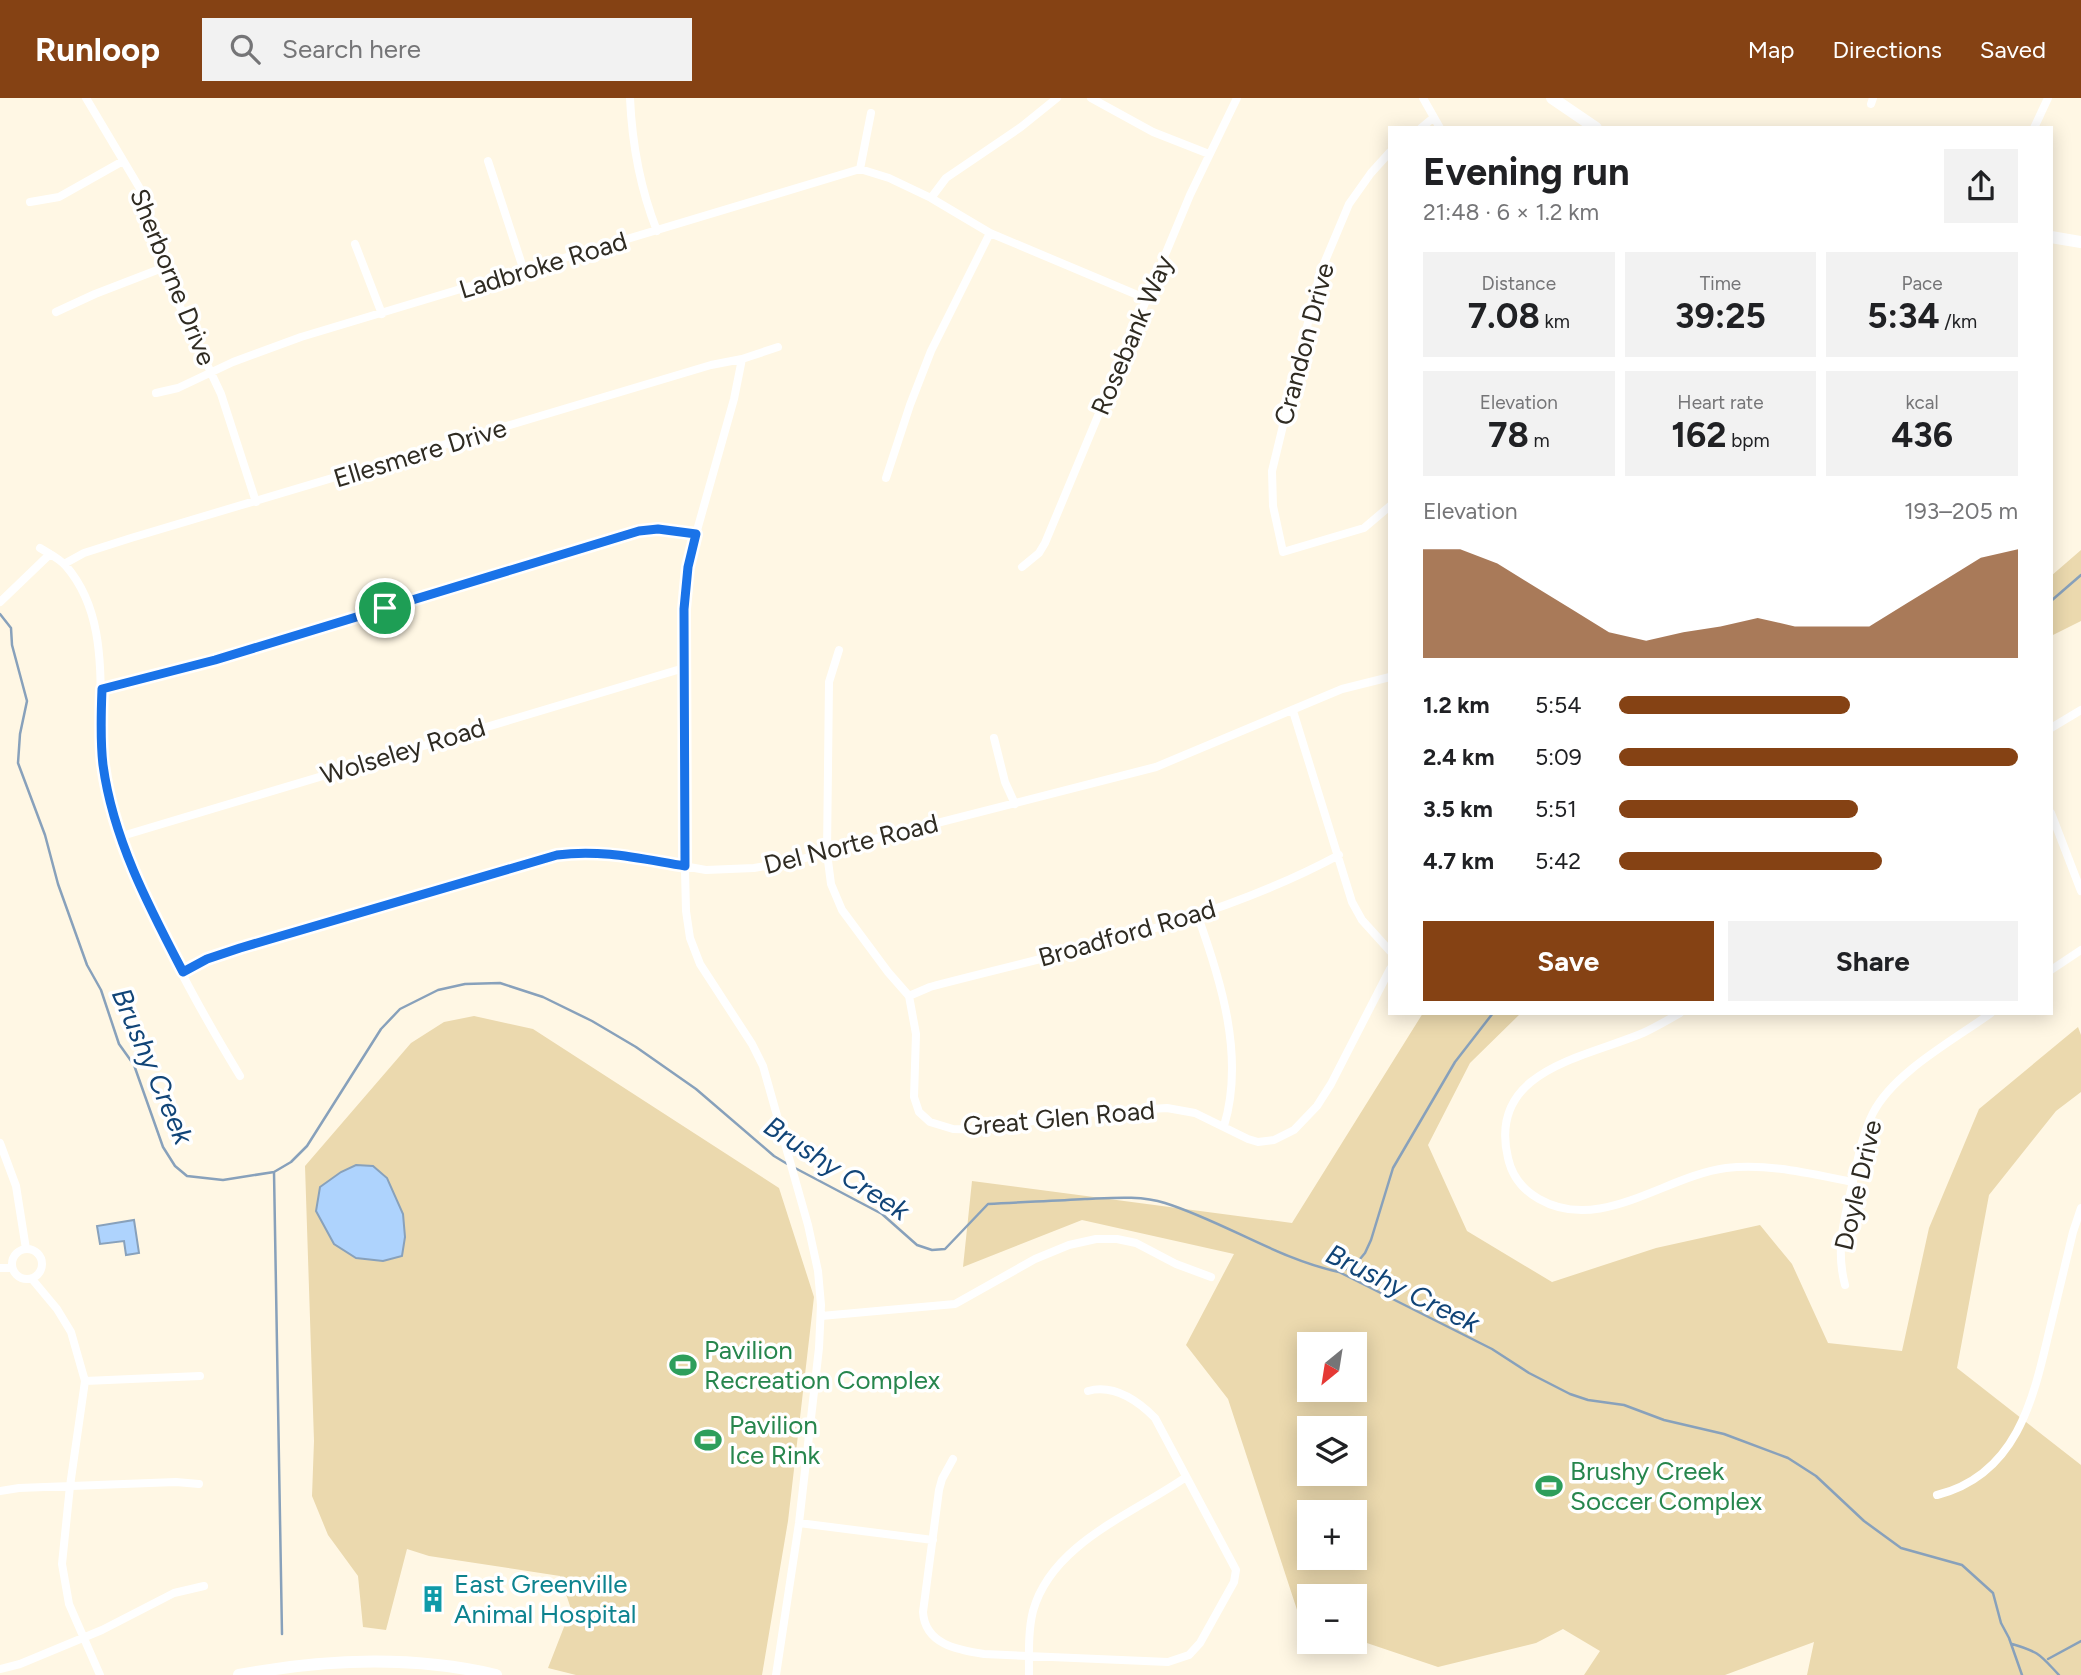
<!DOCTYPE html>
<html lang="en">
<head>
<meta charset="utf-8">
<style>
	:root { --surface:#fff; --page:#f2f2f2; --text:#202124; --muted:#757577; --accent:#854214 }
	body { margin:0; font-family:Figtree,sans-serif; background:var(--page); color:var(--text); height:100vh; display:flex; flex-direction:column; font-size:26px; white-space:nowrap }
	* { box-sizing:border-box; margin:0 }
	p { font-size:23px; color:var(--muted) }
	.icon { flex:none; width:38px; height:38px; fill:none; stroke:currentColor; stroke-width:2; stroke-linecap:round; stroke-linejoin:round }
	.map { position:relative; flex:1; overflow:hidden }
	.details { position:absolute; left:1388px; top:28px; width:665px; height:889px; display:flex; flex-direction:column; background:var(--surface); border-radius:0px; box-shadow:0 4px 18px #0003 }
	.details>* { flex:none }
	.needle { width:46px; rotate:210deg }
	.buttons { position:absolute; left:1297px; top:1234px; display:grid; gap:14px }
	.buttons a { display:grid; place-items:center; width:70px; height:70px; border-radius:0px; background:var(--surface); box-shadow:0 4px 18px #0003; font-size:35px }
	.pin { position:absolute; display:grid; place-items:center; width:60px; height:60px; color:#fff; margin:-30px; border:4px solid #fff; border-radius:50%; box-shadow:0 2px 7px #0007 }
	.round { display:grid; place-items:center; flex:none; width:74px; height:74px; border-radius:0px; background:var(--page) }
	.headline { display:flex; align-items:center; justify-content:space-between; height:119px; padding:0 35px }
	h1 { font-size:38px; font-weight:700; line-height:52px }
	.metrics { display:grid; grid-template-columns:repeat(3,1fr); gap:10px; height:119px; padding:7px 35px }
	.metrics div { display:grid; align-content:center; border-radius:0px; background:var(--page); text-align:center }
	.metrics b { font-size:35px; font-weight:700 }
	.metrics small { font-size:19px; font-weight:400 }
	.metrics p { font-size:19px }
	.chart { height:196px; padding:14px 35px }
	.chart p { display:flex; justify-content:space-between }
	.chart svg { width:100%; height:126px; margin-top:7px; fill:var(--accent); opacity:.7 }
	.button { display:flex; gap:14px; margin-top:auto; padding:14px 35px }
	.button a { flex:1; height:80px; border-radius:0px; background:var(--accent); color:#fff; font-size:28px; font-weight:700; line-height:80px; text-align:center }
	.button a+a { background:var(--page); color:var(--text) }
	ul { padding:0 35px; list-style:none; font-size:23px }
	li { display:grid; grid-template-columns:112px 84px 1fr; align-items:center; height:52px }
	li i { height:18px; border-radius:9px; background:var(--accent) }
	header { display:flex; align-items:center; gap:42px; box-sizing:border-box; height:98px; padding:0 35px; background:var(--accent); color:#fff }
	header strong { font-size:33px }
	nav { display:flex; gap:38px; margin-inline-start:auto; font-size:24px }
	.search { width:490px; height:63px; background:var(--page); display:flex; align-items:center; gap:18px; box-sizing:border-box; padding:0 24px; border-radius:0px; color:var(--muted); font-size:26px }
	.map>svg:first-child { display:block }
</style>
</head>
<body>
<header>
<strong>Runloop</strong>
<div class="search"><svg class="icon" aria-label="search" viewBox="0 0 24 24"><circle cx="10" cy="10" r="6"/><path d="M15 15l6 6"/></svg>Search here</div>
<nav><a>Map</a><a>Directions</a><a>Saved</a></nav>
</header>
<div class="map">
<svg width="2081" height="1577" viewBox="0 0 2081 1577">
	<rect width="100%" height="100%" fill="#fff7e4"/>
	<path fill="#ebd9ae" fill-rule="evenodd" d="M2081,452v71l-30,15v-60z
		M1423,915h98l-51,50 -42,82 39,86 85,51 104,-34 104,-23 32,39 36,79 74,8 27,-123 50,-119 99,-82 3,8v57l-25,19 -67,84 -32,173 124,97v210h-274l7,-33 -89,33h-141l16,-24 -37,-22 -27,14 -98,24 -83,-28 -1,-43h-45v28l-8,-2 -73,-223 -42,-54 48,-91 -152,-34 -119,47 9,-86 320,42zM1309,1246h45v46h-45zM1309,1330h45v46h-45zM1309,1414h45v46h-45z
		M474,918l59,13 246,159 35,109 -26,224 -26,154h-186l-28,-7 23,-59 -11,-33 -131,-20 -22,-7 -21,81 -23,-3 -5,-51 -30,-41 -16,-39 2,-55 -9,-275 106,-123 33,-21z"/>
	<path fill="#aed3fd" stroke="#88a1bb" stroke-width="2" d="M356,1067l17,1 14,12 16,36 2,23 -3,19 -19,5 -27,-3 -22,-14 -18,-33 4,-24 21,-15z
		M134,1122l5,33 -13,2 -2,-14 -24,3 -3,-18z"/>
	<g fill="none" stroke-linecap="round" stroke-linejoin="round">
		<path stroke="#88a1bb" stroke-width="2.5" d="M2051,503l30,-26
			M0,516l11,14 1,17 15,56 -7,33 -2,29 27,72 13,49 29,81 14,25 18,54 15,21 29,82 12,19 12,10 36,4 51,-8 17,-10 16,-16 74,-117 19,-20 38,-19 27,-6 35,-1 43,14 49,24 44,26 60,42 78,67 15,9
			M795,1070l87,46 35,31 15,5 13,-1 43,-45c33,-2 65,-3 97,-5 25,-1 56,-4 80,4 60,19 113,56 174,69l153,77 37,24 41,21 18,6 36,5 40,15 60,14 64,24 28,18 48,45 37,27 61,17 31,28 8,30 8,15 13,37
			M274,1074l8,462
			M1339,1174l16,-7 10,-12 6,-13 22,-72 62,-106 38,-49
			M2012,1546c28,8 28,11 47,31
			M2048,1561l33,-18"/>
		<path stroke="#fff" stroke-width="8" d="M86,0l53,89 7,17 27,88 48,102 35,108
			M630,0c2,45 10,90 27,133
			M1091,0l62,34 56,22
			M1423,0l17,30
			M1871,6l2,-6
			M1421,30l12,-10
			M2034,30l14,-30
			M1390,54l-19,21 -22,31 -29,69 -48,198 1,35 10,46 81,-24 26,-22
			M488,63l36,110
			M860,71l11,-56
			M931,100l15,-20 75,-51 36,-29
			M30,104l29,-5 64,-36
			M355,146l27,70
			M56,214l39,-18 70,-27
			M742,261l-8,40 -38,135 -11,51 -1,244 2,82 4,27 10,26 52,80 11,22 45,159 10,46 3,34 -2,43 -20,175 -23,152
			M156,295l22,-5 55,-26 68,-25 559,-168 29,9 42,20 59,35 157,66
			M886,380l24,-73 21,-54 59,-118
			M40,450c8,5 19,10 26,18 44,51 32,122 36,184 2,28 10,56 19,83 28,85 73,167 119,243
			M64,466l20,-11 47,-15 580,-173 31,-6 36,-12
			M1022,469l17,-14 6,-10 145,-348 47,-97
			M0,504l50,-48
			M839,552l-10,32 -2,171 4,31 11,26 46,62 21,24 7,38 -2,63 5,15 11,10 23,7 33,1 84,-16 97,-6 28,5 53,26 10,3 16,-2 20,-10 23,-24 14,-22 59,-115
			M101,591l114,-29 424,-128 19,-3 38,5
			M1293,613l59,191 10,18 28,31
			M2051,630l30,-18
			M994,640l11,44 10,22
			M2051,715l30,78
			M122,738l562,-168
			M1197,816c24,66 48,143 27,212
			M2051,872l30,-20
			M183,874l24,-13 350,-104 23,-4 24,1 102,18 48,-2 41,-7 56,-16 305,-78 186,-78 48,-12
			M909,898l21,-9c137,-36 283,-64 409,-132
			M1680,915c-12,7 -24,14 -37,20 -59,25 -156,37 -135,125 4,18 15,32 31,41 61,35 126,-23 187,-31 43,-5 85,6 127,14
			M0,1045l16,43 10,63
			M12 1166a15 15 0 1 1 30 0a15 15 0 1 1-30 0Z
			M0,1170h12
			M32,1181l25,30 14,23 14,49 -15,105 -8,78 7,40 31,71
			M1845,1187c-9,-34 -2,-61 6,-95 6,-26 10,-53 22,-77 21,-41 81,-73 118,-100
			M821,1218l134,-12 80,-45 34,-14 27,-6h21l19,4 40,21 35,13
			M85,1283l115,-5
			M953,1361l-11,20 -3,11 -16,122c2,32 34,38 61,42l184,8 21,-7 11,-12 34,-61 2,-12 -81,-152c-18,-18 -41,-34 -67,-27
			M0,1393l19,-3 157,-6 23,2
			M1937,1397c79,-20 96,-94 112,-163 8,-34 16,-67 24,-100l8,-24
			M799,1425l134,17
			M0,1571l20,-5 82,-34 72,-37 30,-7
			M1029,1577c0,-21 -1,-44 4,-64 19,-68 100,-97 153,-134"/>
		<path stroke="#fff" stroke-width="12" d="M1552,0l44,30
			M2051,139l30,5
			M239,1577c85,-16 172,-20 257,0"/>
	</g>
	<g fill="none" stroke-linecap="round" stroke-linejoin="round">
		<defs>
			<path id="route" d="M658,431l38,5 -8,33 -4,42 1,257c-44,-7 -83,-17 -128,-11l-317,93 -33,11 -24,13c-34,-65 -70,-133 -80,-207 -3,-25 -2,-51 -1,-76l113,-29 424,-129z"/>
		</defs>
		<use href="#route" stroke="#fff" stroke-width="14"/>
		<use href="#route" stroke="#1a73e8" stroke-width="9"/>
	</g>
	<defs>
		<symbol id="stadium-bare" viewBox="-9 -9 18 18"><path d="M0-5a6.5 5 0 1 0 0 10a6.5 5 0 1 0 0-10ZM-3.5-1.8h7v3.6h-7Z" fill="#2e9e5b" stroke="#fff" stroke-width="2.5" paint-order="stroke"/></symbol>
		<symbol id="building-bare" viewBox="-9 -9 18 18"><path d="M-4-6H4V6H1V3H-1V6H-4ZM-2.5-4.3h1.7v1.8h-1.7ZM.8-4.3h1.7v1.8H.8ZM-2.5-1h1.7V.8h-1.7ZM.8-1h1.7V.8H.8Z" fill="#0f9aa8" stroke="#fff" stroke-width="2.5" paint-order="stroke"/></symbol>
	</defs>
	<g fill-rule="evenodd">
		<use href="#stadium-bare" x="664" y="1248" width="38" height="38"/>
		<use href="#stadium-bare" x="689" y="1323" width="38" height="38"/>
		<use href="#stadium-bare" x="1530" y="1369" width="38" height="38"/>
		<use href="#building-bare" x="414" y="1482" width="38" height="38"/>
	</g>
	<g text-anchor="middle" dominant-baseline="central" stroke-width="7" stroke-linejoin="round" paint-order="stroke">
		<g font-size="26" fill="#2f2b22" stroke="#fff">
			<text transform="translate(543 167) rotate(-17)">Ladbroke Road</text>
			<text transform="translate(173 179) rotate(68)">Sherborne Drive</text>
			<text transform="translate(1132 237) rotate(-67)">Rosebank Way</text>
			<text transform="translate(1304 246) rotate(-75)">Crandon Drive</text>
			<text transform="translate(420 355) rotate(-17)">Ellesmere Drive</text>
			<text transform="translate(403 653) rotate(-17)">Wolseley Road</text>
			<text transform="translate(851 746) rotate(-14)">Del Norte Road</text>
			<text transform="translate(1127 835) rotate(-16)">Broadford Road</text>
			<text transform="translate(1059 1020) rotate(-5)">Great Glen Road</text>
			<text transform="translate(1858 1087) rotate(-77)">Doyle Drive</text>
		</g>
		<g font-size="26" fill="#27864d" stroke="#fff" text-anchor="start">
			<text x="704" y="1252">Pavilion<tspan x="704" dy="30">Recreation Complex</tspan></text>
			<text x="729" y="1327">Pavilion<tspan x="729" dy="30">Ice Rink</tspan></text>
			<text x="1570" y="1373">Brushy Creek<tspan x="1570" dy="30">Soccer Complex</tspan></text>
		</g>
		<g font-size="26" fill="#0d838f" stroke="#fff" text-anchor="start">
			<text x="454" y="1486">East Greenville<tspan x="454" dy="30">Animal Hospital</tspan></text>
		</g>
		<g font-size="28" font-style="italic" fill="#114578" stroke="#fff">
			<text transform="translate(153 968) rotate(67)">Brushy Creek</text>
			<text transform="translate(837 1070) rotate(33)">Brushy Creek</text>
			<text transform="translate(1403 1190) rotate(26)">Brushy Creek</text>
		</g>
	</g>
</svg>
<div class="buttons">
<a><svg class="needle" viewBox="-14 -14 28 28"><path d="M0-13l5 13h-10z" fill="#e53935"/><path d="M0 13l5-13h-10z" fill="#757577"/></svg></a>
<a><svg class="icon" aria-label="layers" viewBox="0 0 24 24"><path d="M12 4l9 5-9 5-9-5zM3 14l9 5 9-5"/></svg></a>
<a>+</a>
<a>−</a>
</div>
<div class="pin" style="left:385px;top:510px;background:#1e9e55"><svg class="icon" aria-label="arrive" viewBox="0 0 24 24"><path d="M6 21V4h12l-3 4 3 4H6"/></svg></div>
<section class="details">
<div class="headline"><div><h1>Evening run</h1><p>21:48 · 6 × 1.2 km</p></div><a class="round"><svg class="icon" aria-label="share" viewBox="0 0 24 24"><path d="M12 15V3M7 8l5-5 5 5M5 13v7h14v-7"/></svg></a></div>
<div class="metrics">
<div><p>Distance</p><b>7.08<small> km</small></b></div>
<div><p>Time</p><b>39:25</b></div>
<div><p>Pace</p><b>5:34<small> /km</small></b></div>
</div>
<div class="metrics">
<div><p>Elevation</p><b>78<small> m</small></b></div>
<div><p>Heart rate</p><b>162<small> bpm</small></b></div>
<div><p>kcal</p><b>436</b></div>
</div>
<div class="chart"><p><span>Elevation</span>193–205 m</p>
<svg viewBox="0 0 160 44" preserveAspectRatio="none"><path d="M0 44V6L10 6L20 11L30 19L40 27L50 35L60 38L70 35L80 33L90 30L100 33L110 33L120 33L130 25L140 17L150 9L160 6V44z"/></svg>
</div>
<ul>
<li><b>1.2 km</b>5:54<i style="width:58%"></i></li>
<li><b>2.4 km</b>5:09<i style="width:100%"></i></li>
<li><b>3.5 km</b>5:51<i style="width:60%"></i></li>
<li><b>4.7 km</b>5:42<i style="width:66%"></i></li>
</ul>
<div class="button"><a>Save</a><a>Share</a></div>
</section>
</div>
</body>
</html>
